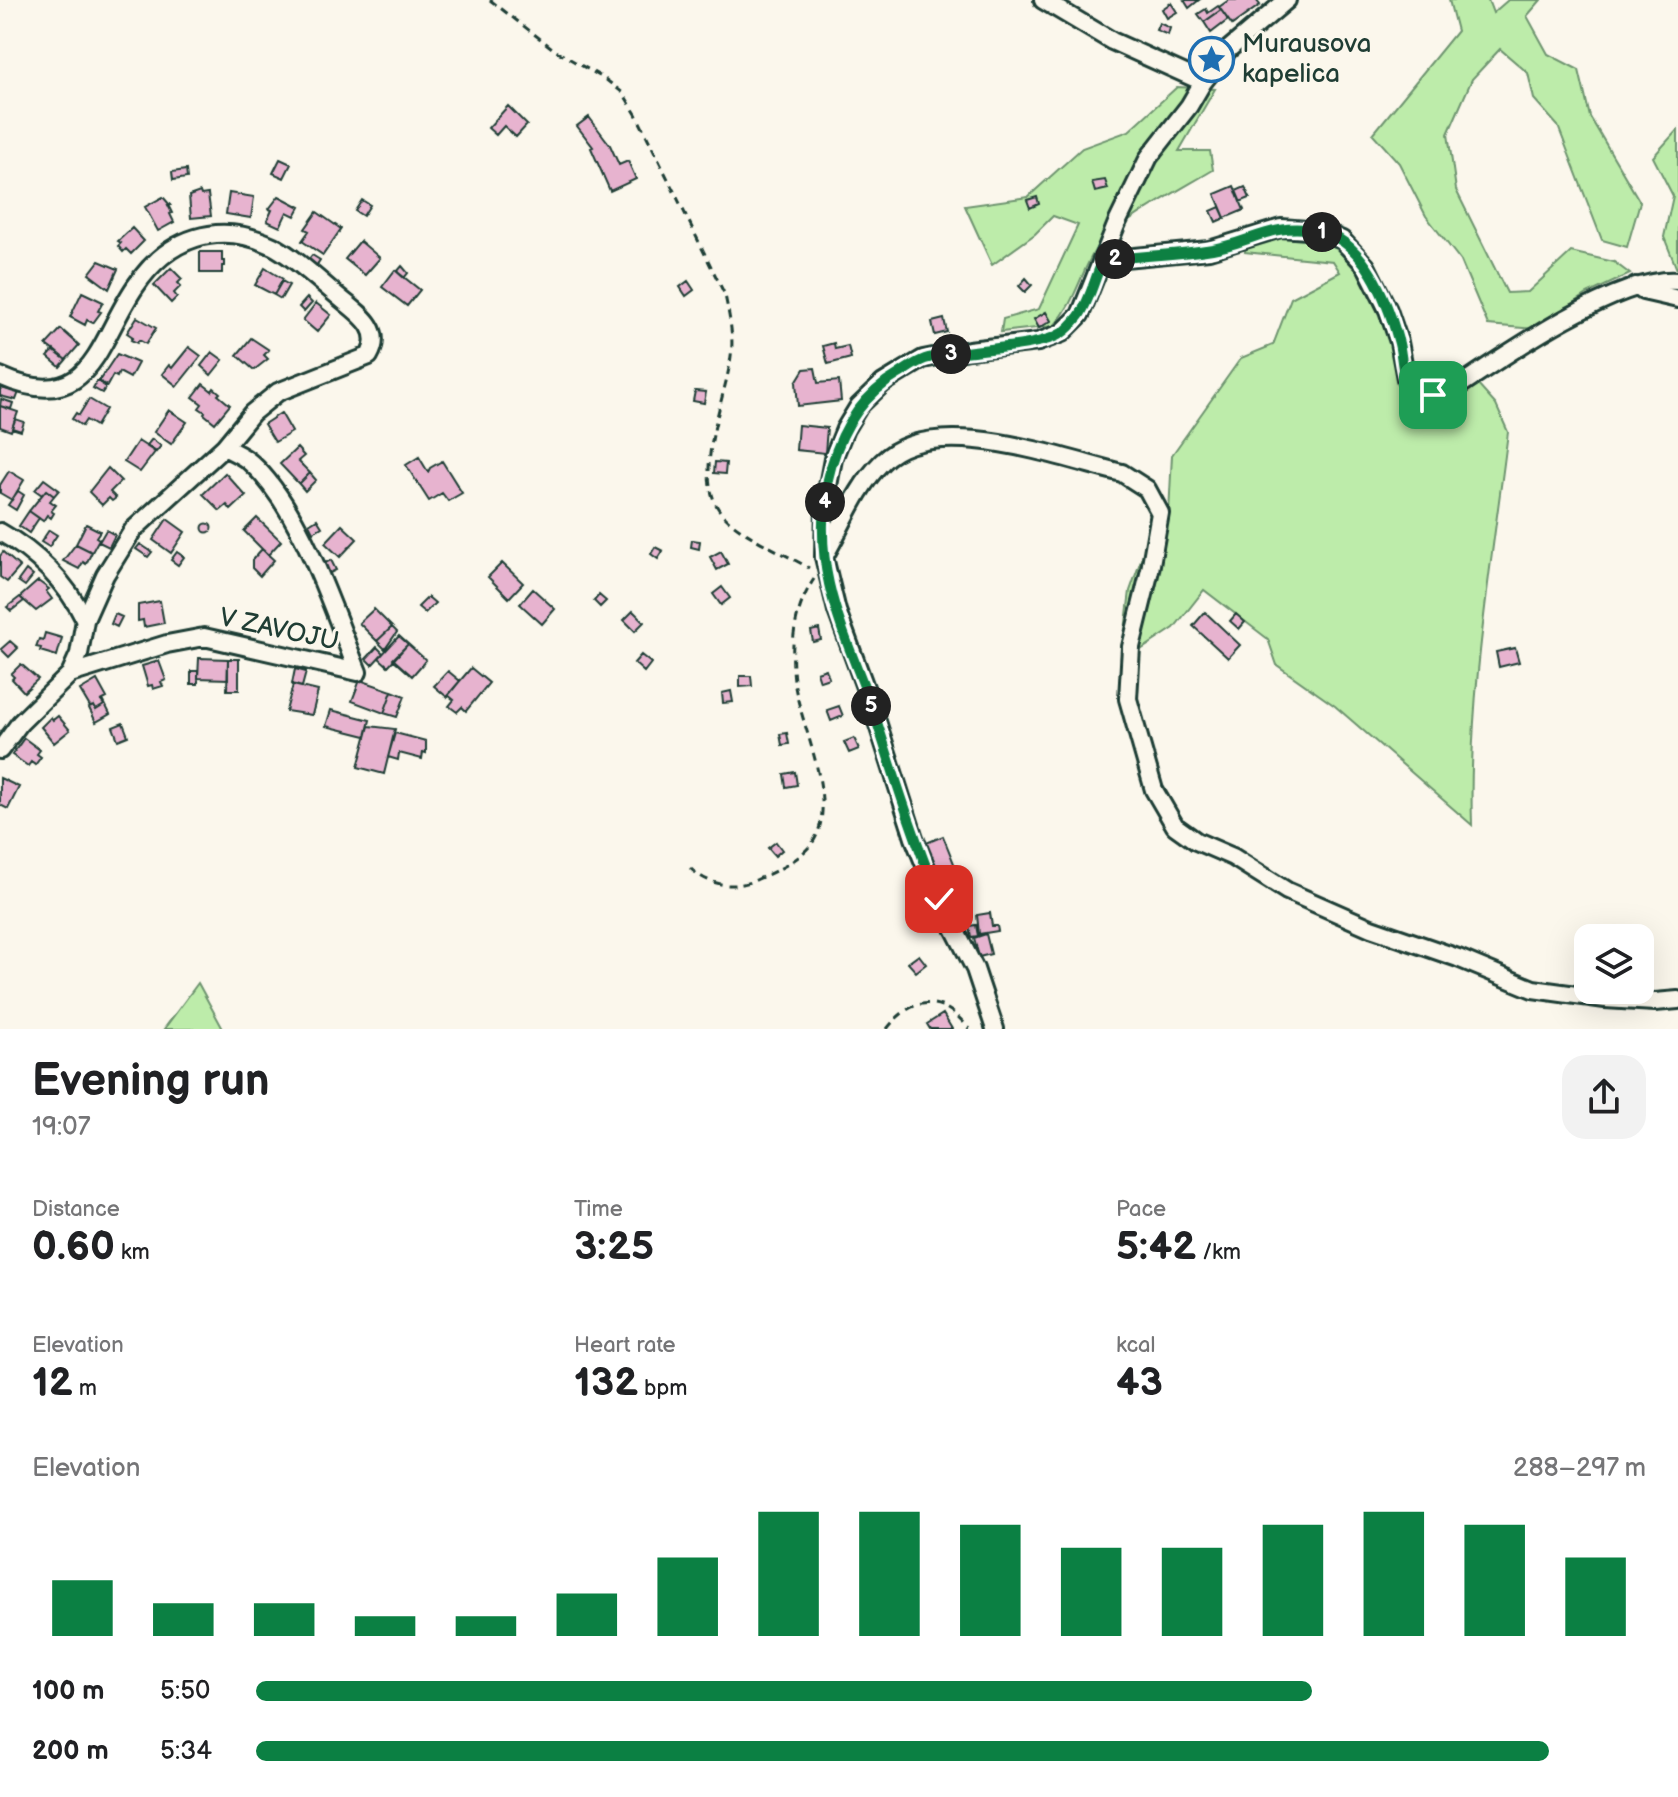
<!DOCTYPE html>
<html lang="en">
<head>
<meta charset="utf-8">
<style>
	:root { --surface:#fff; --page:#f2f2f2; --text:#202124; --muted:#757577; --accent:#0b8043 }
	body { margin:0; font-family:"Balsamiq Sans",sans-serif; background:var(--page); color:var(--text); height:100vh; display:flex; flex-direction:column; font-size:30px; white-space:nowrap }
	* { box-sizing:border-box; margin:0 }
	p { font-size:26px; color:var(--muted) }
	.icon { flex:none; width:44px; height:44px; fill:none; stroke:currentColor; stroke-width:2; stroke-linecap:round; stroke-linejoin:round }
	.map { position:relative; height:1029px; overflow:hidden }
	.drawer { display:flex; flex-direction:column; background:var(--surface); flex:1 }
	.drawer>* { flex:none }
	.controls { position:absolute; left:1574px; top:924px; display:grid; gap:16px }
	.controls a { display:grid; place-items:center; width:80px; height:80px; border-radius:16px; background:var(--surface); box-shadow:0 8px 32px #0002; font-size:40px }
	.pin { position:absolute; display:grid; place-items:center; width:68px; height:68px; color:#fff; margin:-34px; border-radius:16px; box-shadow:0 4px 12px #0006 }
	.km { position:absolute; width:40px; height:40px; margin:-20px; border-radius:50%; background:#222; color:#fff; font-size:22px; line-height:40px; text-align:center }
	.round { display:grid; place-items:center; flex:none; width:84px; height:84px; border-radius:24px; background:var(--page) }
	.summary { display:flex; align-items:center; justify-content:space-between; height:136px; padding:0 32px }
	h1 { font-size:44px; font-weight:600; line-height:60px }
	.stats { display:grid; grid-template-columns:repeat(3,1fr); gap:12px; height:136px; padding:8px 32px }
	.stats div { display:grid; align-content:center }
	.stats b { font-size:40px; font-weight:600 }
	.stats small { font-size:22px; font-weight:400 }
	.stats p { font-size:22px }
	.chart { height:224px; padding:16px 32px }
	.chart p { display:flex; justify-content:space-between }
	.chart svg { width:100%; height:144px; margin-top:8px; stroke:var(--accent); stroke-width:6 }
	ul { padding:0 32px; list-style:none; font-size:26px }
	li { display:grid; grid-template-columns:128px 96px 1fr; align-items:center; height:60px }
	li i { height:20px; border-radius:10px; background:var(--accent) }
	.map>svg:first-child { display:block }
</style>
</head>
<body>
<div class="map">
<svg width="1678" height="1029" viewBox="0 0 1678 1029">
	<rect width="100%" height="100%" fill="#fbf7ec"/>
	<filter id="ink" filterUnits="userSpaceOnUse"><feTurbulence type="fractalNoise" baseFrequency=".0125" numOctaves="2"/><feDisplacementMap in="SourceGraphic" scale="16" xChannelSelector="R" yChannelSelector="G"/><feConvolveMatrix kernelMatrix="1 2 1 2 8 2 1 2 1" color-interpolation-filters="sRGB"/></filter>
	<g filter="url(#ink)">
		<path fill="#bdecaa" stroke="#6e946f" stroke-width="2" d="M1449,0h39l5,13 15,-13h33l-14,16 21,38 31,16 11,47 50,85 -13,45 -25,-7 -44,-114 -24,-27 -6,-26 -28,-24 -28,30 -24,55 8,56 51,103 21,-1 43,-40 43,10 16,12 -43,20 -51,35 -48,-4 -27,-64 -35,-45 -27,-53 -26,-29 84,-103z
			M1177,87l38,2 -36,62h31l3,19c-26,16 -103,57 -118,80 -16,27 -19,51 -41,76l-53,6 2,-13 36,-10 39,-84 -25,-9 -18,18 -43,31 -27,-59 63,-9 54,-49 47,-17z
			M1678,129v143l-14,-35 9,-41 -20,-39z
			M1280,233l57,11 25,26 22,42 16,68 53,17 25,-12 18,20 12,27c-16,130 -40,262 -36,393l-137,-119 -58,-41 -9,-26 -64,-49 -30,38 -53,35 9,-72 20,-57 19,-21 3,-58 69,-97 32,-13 18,-47 49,-26 -7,-11 -88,-9 1,-8z
			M198,983l25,46h-59z"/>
		<path fill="#e7b3cf" stroke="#1f3d34" stroke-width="2" d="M1184,0h15l-10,8z
			M1229,0h27l4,5 -28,20 -13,-18z
			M1171,3l6,9 -10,6 -5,-9z
			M1218,6l3,4 -17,12 -6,-8 8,-5 2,4z
			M1221,10l7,10 -17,13 -7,-11z
			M1159,23l11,5 -2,7 -12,-5z
			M508,106l19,19 -11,12 -12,-11 -8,9 -8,-7z
			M589,117l21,28 9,20 9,-4 8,18 -26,12 -19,-43 2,-1 -16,-21z
			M280,159l11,5 -7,14 -11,-5z
			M186,170l1,8 -14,2 -1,-8z
			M1105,180l3,9 -13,3 -3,-10z
			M1234,186l10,24 -19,8 -10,-24z
			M1245,187l5,11 -10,4 -4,-11z
			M200,192l1,3 7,-1 3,22 -20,2 -2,-22z
			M229,193l25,4 -3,21 -25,-4z
			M279,196l21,11 -5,9 -8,-4 -7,15 -13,-6 5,-11 -3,-1z
			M163,197l7,8h-2l4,8 -2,1 4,8 -16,9 -13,-24z
			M1037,197l2,7 -9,4 -3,-8z
			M362,200l8,5 -7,11 -8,-5z
			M1220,207l5,11 -9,4 -5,-11z
			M317,212l24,17 -18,26 -21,-14 7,-10 -4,-2z
			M132,228l12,13 -13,13 -5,-5 -3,3 -5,-6 3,-3 -3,-2z
			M360,241l20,17 -15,17 -20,-16z
			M200,252h22v9h3v5h-3v7h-22z
			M312,255l8,5 -4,6 -8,-6z
			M99,261l19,8 -9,20 -20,-15z
			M402,266l6,7 -4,5 -7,-6z
			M171,268l11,11 -4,4 3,3 -7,7 3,4 -6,6 -17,-18z
			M265,268l18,11 -9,16 -19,-10z
			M395,270l25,20 -13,16 -25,-19z
			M1026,278l6,7 -7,7 -6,-6z
			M282,281l7,4 -8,14 -7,-4z
			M688,281l6,9 -8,6 -6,-9z
			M82,292l21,10 -5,9 3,1 -8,11 -6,-3 -2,5 -15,-8z
			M307,298l5,5 -8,9 -5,-5z
			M316,303l15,12 -14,17 -14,-12z
			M1046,312l5,9 -12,7 -5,-9z
			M137,317l19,11 -10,16 -7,-4 -2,3 -6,-3 2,-3 -6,-4z
			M944,319l3,13 -12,3 -3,-13z
			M61,329l18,16 -13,15 -20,-15z
			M251,338l18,12 -5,5 4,4 -14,11 -17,-15z
			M834,343l1,6 13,-3 3,12 -23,6 -5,-18z
			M189,347l12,9 -24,30 -15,-12 7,-9 3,3z
			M54,350l12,10 -6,7 -12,-10z
			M212,352l11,8 -12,15 -10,-9z
			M117,354l21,9 -8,15 -11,-6 -2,5 -4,-2 -6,11 -8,-5z
			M815,368l3,15 21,-2 2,20 -43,5 -2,-24 8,-13z
			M97,381l9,6 -4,6 -9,-5z
			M203,384l9,7 2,-3 6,5 -2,2 12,10 -15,18 -11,-9 1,-2 -6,-4 3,-4 -9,-7z
			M0,388l19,4 -3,8 -16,-4z
			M695,391l11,1 -2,11 -11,-2z
			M1,399l12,4 -2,6 -11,-3z
			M89,399l17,10 -10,17 -10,-6 -4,6 -10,-7 4,-6 3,2z
			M0,406l18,6 -7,19 -11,-4z
			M169,410l18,12 -16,22 -17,-12z
			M281,413l11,19 -17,10 -11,-18z
			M15,419l9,3 -3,9 -9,-3z
			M798,425l29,3 -2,25 -29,-3z
			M152,439l9,7 -5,6 -9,-7z
			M138,441l17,11 -15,20 -16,-10z
			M297,448l7,8 -6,5 12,12 -11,11 -19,-20z
			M419,457l9,15 2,-4 12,-7 20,32 -14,8 -6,-8 -13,8 -23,-36z
			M715,462l11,1 -1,11 -11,-1z
			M108,468l13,13 -11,11 6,6 -4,3 -3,-3 -7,7 -13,-13z
			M9,471l15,9 -12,20 -12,-7v-8z
			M225,473l21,23 -15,14 -4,-5 -7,6 -17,-17z
			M310,473l6,7 -11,11 -6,-7z
			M44,479l15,11 -5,6 -8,-6 -4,5 -7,-5z
			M46,490l8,6 -4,5 6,4 -5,6 3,2 -3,5 -4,-3 -4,6 -14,-10z
			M18,491l6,4 -8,15 -8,-5z
			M29,511l10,7 -10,15 -10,-7z
			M257,518l24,23 -13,14 -24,-24z
			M167,519l18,13 -14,21 -18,-13z
			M317,519l5,8 -9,5 -4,-8z
			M202.5 528a4.5 4.5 0 1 1 9 0a4.5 4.5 0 1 1-9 0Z
			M86,524l14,7 -4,6 3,2 -7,13 -16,-8z
			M342,525l15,14 -17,18 -15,-14z
			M49,530l8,5 -8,12 -8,-5z
			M106,530l9,5 -6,12 -10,-5z
			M692,540l8,1 -1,8 -8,-2z
			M76,544l16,8 -6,12 -3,-2 -4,7 -16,-8z
			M140,544l12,8 -4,5 -12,-8z
			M655,547l8,4 -5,8 -7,-5z
			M262,549l12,11 -14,16 -8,-8v-8z
			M721,551l7,13 -11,6 -7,-13z
			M3,552l17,15 -13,15 -7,-5v-21z
			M177,552l7,5 -6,8 -7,-5z
			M331,560l5,10 -8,4 -5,-10z
			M502,563l21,20 -14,15 -21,-21z
			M26,570l7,6 -8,10 -7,-5z
			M38,581l11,8 -3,2 6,8 -16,12 -16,-14z
			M722,587l8,11 -9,7 -8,-11z
			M533,589l22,20 -13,15 -22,-20z
			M599,595l7,6 -6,6 -6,-6z
			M20,597l4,4 -13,10 -4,-4z
			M428,597l7,6 -10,10 -7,-6z
			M160,601l4,22 -20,4 -1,-7 -5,1v-16z
			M374,609l18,18 -15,14 -18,-18z
			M633,611l11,11 -9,9 -11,-11z
			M1205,612l35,33 -12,13 -35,-32z
			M115,614l7,3 -5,10 -6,-3z
			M1236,614l9,8 -6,7 -9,-8z
			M392,627l5,5 -12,17 -8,-8z
			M819,629l2,11 -8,2 -2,-11z
			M45,633l17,5 -5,18 -17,-5 1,-3 -5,-1 3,-8 4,1z
			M399,636l9,8 -20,22 -9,-8z
			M10,641l8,7 -9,9 -8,-8z
			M408,644l18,16 -14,16 -19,-17z
			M377,647l6,6 -11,12 -6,-6z
			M1515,648l4,14 -20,5 -3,-15z
			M641,655l10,8 -7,9 -10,-9z
			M199,658l29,1v20l-30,-1z
			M228,659h11v31h-12z
			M159,661l7,19 -5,2 2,4 -10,3 -1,-4 -4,1 -6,-20z
			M21,664l17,15 -14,13 -12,-13 2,-2 -3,-3z
			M471,668l18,15 -23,28 -4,-4 -5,5 -8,-6 5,-6 -6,-5z
			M295,669l11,3 -4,15 -10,-3z
			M826,669l3,9 -9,3 -3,-9z
			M191,671h7v13h-7z
			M448,671l12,10 -13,16 -13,-11z
			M740,676h11l1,10 -12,1z
			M97,680l10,18 -6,3 3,4 -8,5 -2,-4 -4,1 -10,-17z
			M360,680l32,11 -8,22 -32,-12z
			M293,685l25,6 -6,24 -26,-4z
			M392,691l13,5 -8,21 -13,-4z
			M731,691l2,11 -10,1 -1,-10z
			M103,700l7,14 -14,8 -7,-14 5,-2 2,4 8,-5z
			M839,706l4,10 -12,5 -4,-11z
			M331,710l39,10 -4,16 -40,-10z
			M58,716l12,14 -16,13 -13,-16 10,-10 2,3z
			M123,723l5,13 -10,4 -5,-13z
			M369,726l26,3 -11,45 -26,-7z
			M395,733l31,8v12l-3,-1 -1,7 -23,-6 -1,7 -10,-3z
			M787,733l2,11 -7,1 -2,-11z
			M24,738l16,12 -3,4 4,3 -6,8 -4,-3 -3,4 -16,-11z
			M854,738l5,11 -10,4 -5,-11z
			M795,772l2,13 -11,2 -2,-13z
			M0,778l19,9 -11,22 -8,-4z
			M943,836l14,35 -18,8 -15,-35z
			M776,842l6,8 -7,6 -7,-8z
			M957,871l11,26 -2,10 -8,4 -8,-6 -11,-26z
			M990,913l2,13h5l1,5 -19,3 -2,-19z
			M976,925l2,11 -7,1 -2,-11z
			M986,934l5,20 -12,3 -5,-19z
			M919,955l7,9 -10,8 -8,-9z
			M943,1014l9,15h-22l-3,-5z"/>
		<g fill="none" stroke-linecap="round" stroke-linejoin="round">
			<defs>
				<path id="minor" d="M1043,0l69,41 91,41
					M1103,260l106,-10 72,-22 39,3 22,9 24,26 22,44 11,32 7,37 8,11 19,5 17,-3c50,-34 169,-117 228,-111
					M1636,286l7,5 35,8
					M0,376c91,41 97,-33 135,-89 33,-50 83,-67 138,-41 22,11 52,40 72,56 19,15 38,30 24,54l-91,36 -26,21 -28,34 -91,83 -28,45 -20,45 -6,34 -9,20 -50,49 -20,27
					M0,532c36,20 67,51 85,88
					M825,555c18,-31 31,-67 57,-93 50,-51 178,-4 240,11l25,16 13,24 -10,57 -19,77 -3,52 26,91 21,36 21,15 37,16 54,34 84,37 87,30 75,31 72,10 50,3 23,-2
					M70,674l97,-30 37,-7 154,35c-25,-62 -57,-164 -107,-209 -7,-7 -18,-11 -27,-16
					M995,1029l-20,-60 -36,-70 -25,-61 -40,-126 -37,-101 -13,-54 1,-55 8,-43 12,-30 14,-23 24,-23 40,-24 46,-9 69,-8 24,-9 18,-18 37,-92 32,-66 40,-51 14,-24 26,-33 58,-49"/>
			</defs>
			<use href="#minor" stroke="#1f3d34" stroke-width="22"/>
			<path stroke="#1f3d34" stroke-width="3" stroke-dasharray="8 6" stroke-linecap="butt" d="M490,0l66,51 49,28 18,14 13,21 89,181c4,20 9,41 6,61 -5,44 -43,124 -6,161 20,20 59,36 84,51
				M690,868c19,18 45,22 68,11 18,-8 38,-17 52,-33 33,-40 -11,-122 -16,-166 -4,-35 0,-71 20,-101
				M887,1029c26,-34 56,-34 82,0"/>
			<use href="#minor" stroke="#fbf7ec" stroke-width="16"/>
		</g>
	</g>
	<g fill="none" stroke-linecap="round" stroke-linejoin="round" filter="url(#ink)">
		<defs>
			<path id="route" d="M939,899c-25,-60 -44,-121 -64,-183 -15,-44 -36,-87 -46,-132 -17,-75 0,-170 70,-210 8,-5 17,-12 26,-15 35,-11 111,-9 137,-26 5,-3 13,-12 17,-17 11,-16 16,-39 24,-56 34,-4 69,-5 103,-10 43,-5 64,-29 113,-19 45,9 68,69 79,109 5,14 2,41 17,51 4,2 13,3 18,4"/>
		</defs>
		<use href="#route" stroke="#fff" stroke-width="16"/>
		<use href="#route" stroke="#0b8043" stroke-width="10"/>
	</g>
	<defs>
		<symbol id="sight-ring" viewBox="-11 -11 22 22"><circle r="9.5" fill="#fbf7ec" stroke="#1f6fb2" stroke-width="1.5"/><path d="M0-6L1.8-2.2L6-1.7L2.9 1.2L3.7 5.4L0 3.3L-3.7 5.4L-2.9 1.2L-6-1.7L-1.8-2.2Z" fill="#1f6fb2"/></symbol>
	</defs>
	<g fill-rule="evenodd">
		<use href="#sight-ring" x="1186" y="34" width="51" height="51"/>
	</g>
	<g text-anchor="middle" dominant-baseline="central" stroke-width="6" stroke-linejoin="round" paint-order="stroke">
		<g font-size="26" fill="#1f3d34" stroke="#fbf7ec" text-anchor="start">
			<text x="1242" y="44">Murausova<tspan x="1242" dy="30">kapelica</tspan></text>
		</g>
		<g font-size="26" fill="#1f3d34" stroke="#fbf7ec">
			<text transform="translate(279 630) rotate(12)">V ZAVOJU</text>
		</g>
	</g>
</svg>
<div class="controls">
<a><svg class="icon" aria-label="layers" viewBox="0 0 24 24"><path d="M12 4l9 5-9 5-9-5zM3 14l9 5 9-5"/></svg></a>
</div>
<div class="pin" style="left:1433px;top:395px;background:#1e9e55"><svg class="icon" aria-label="arrive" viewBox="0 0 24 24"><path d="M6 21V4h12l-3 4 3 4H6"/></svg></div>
<div class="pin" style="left:939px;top:899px;background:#d93025"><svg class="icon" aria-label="check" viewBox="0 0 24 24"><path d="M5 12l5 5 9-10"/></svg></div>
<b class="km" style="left:1322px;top:232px">1</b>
<b class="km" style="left:1115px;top:259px">2</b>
<b class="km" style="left:951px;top:354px">3</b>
<b class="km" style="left:825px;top:502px">4</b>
<b class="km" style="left:871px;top:706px">5</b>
</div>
<section class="drawer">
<div class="summary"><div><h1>Evening run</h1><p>19:07</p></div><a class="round"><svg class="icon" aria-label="share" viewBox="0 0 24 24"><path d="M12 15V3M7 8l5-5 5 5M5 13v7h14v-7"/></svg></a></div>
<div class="stats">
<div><p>Distance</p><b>0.60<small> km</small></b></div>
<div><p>Time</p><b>3:25</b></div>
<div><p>Pace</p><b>5:42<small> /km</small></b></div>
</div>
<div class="stats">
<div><p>Elevation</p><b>12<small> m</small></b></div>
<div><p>Heart rate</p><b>132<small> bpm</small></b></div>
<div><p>kcal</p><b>43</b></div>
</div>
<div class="chart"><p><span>Elevation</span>288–297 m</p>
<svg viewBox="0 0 160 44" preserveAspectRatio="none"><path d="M5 44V27M15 44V34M25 44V34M35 44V38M45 44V38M55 44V31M65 44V20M75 44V6M85 44V6M95 44V10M105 44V17M115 44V17M125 44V10M135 44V6M145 44V10M155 44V20"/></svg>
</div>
<ul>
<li><b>100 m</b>5:50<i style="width:76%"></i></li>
<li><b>200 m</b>5:34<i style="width:93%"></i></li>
</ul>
</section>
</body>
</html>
